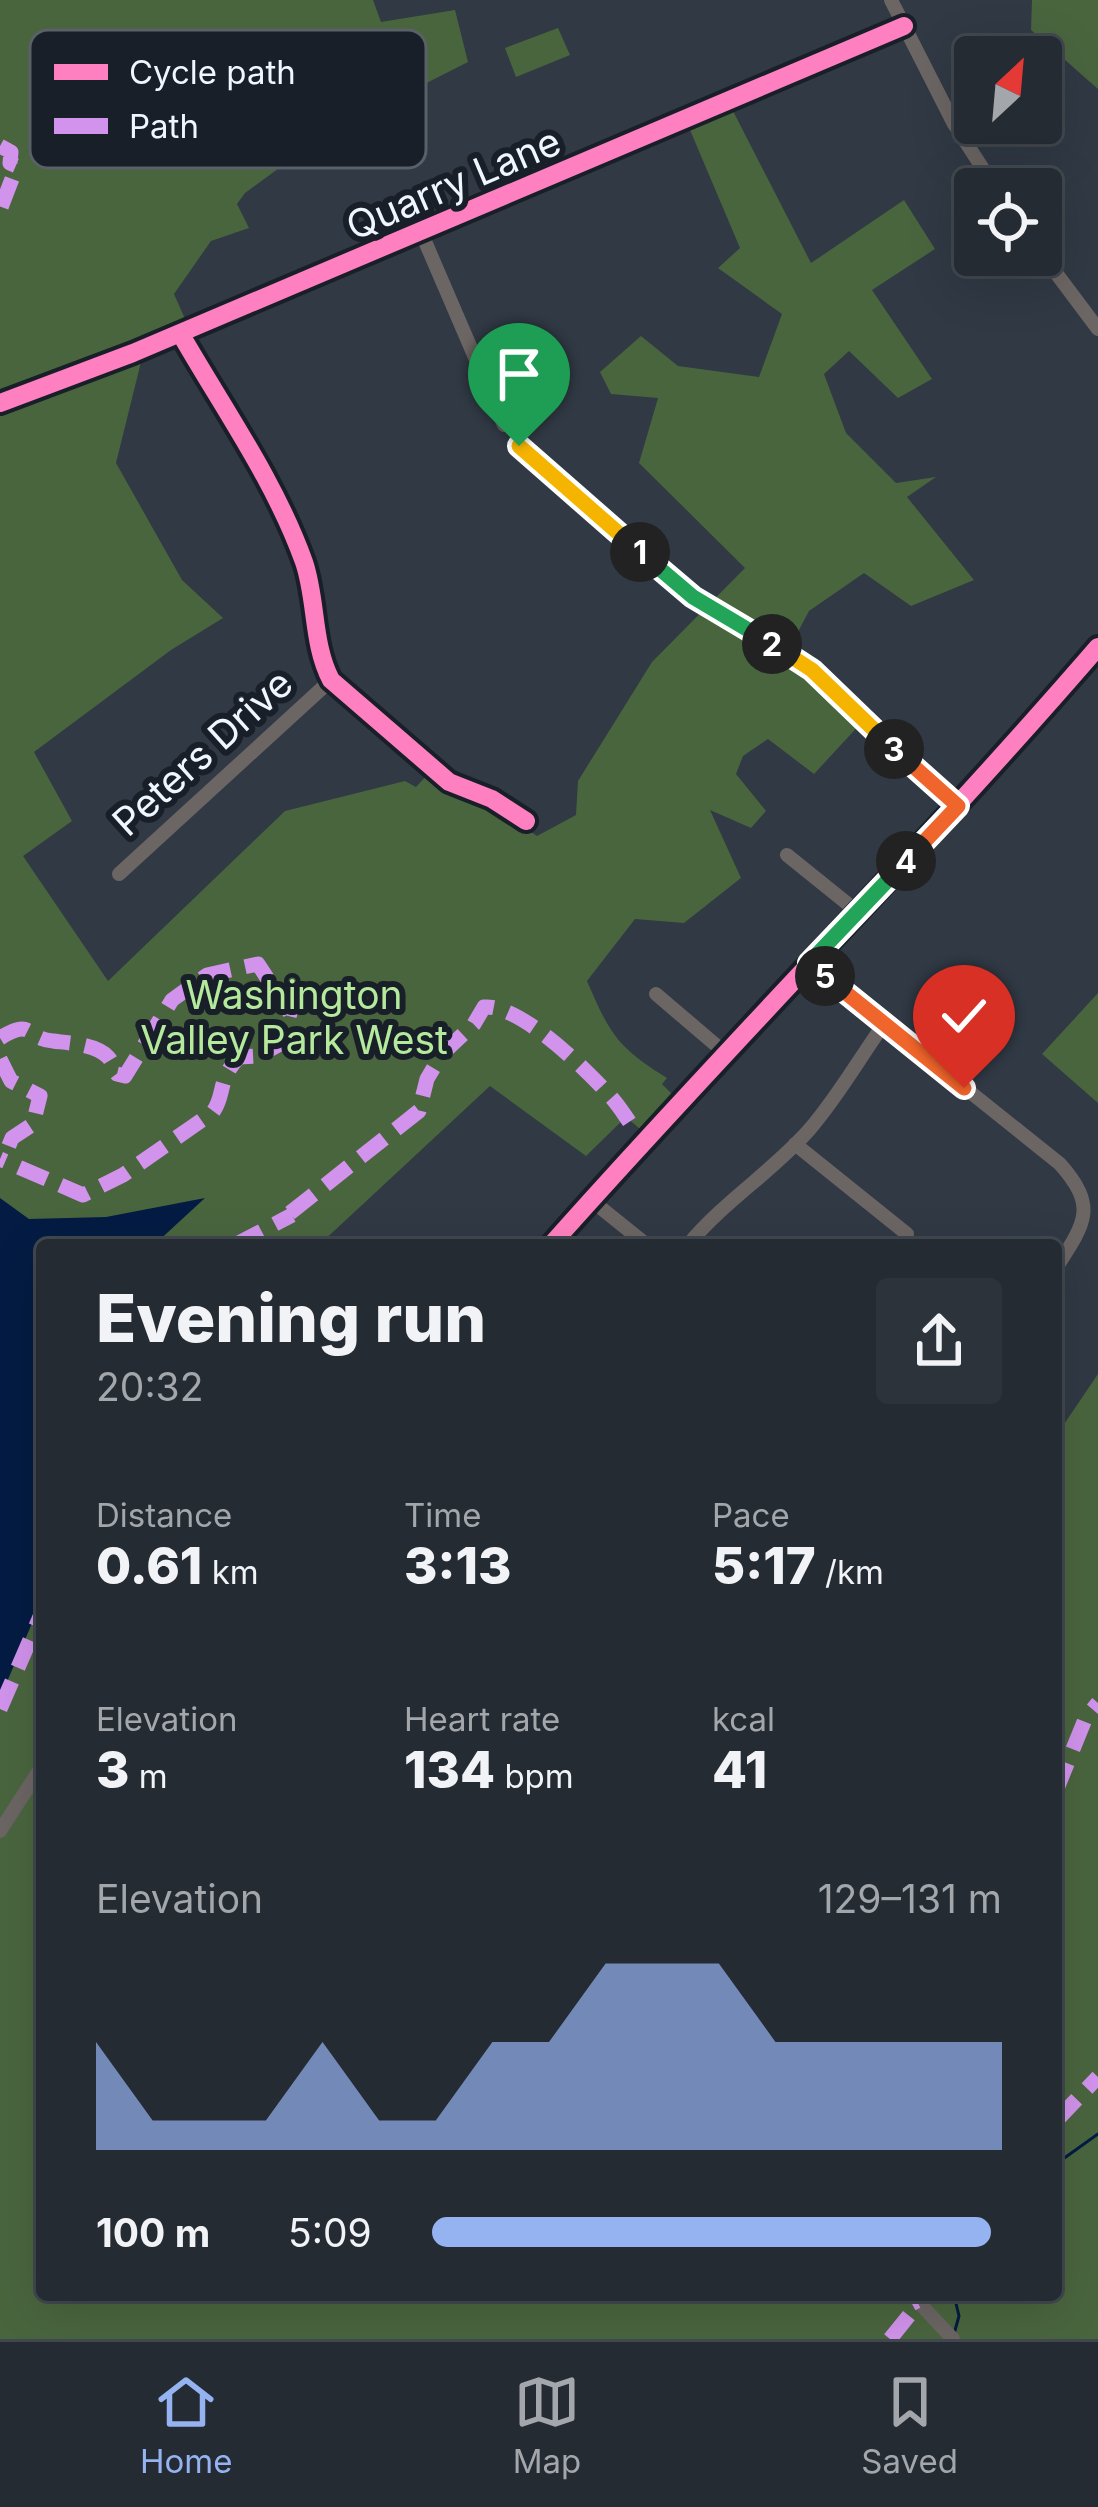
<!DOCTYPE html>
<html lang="en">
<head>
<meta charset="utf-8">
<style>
	:root { --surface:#242b33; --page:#2c333b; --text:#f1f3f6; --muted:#a3a7ac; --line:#41474e; --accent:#95b2f1 }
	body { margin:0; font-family:Inter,sans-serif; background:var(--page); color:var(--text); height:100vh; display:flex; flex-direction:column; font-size:45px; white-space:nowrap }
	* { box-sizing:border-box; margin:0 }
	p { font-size:39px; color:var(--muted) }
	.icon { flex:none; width:66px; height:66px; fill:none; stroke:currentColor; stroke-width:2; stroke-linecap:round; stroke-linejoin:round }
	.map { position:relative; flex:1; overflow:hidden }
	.panel { position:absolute; left:36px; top:1239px; width:1026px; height:1062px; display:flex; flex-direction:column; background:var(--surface); border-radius:12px; box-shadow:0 12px 48px #0002,0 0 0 3px var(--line) }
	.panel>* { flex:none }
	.needle { width:78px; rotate:26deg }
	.controls { position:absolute; left:954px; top:36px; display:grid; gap:24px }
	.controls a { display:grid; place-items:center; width:108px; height:108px; border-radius:12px; background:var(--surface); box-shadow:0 12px 48px #0002,0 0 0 3px var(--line); font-size:60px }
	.pin { position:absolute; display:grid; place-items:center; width:102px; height:102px; color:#fff; margin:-123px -51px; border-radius:50% 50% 50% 0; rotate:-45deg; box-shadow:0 0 12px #0007 }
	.pin .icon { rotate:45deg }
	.km { position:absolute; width:60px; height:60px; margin:-30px; border-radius:50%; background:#222; color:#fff; font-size:33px; line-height:60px; text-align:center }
	.round { display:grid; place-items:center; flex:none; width:126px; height:126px; border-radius:12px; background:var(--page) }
	.summary { display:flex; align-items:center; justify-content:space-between; height:204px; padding:0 60px }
	h1 { font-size:66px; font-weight:800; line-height:90px }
	.figures { display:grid; grid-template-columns:repeat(3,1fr); gap:18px; height:204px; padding:12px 60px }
	.figures div { display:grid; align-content:center }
	.figures b { font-size:51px; font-weight:800 }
	.figures small { font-size:33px; font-weight:400 }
	.figures p { font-size:33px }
	.chart { height:336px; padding:24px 60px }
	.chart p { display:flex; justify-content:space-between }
	.chart svg { width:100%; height:216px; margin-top:12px; fill:var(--accent); opacity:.7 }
	ul { padding:0 60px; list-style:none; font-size:39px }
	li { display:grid; grid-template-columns:192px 144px 1fr; align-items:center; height:90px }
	li i { height:30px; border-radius:15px; background:var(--accent) }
	.tab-bar { display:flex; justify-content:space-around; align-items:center; height:168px; border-top:3px solid var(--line); background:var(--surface); font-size:33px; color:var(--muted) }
	.tab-bar a { display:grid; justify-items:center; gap:6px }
	.tab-bar .selected { color:var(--accent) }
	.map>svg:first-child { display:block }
</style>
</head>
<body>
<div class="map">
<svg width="1098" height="2339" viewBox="0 0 1098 2339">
	<rect width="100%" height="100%" fill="#303944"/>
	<path fill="#49653e" d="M0,0h373l8,22 74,-12 13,52 -144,73 -79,58 -8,11 12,24 -38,13 -37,53 19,43 -50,17 -27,109 66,117 41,38 -52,32 -137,102 38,69 -49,35 85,125 177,-170 120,-30 11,6 14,-15 53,28 54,36 39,-21 2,-34 74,-119 93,-94 -106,-105 19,-65 -47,-4 -11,-22 41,-36 37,30 81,11 23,-63 -64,-46 22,-20 -50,-118 43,-19 78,152 93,-63 31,49 -63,41 60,89 -34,19 -49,-47 -25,23 22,59 50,50 40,-6 -29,20 67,83 -63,26 -47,-33 -55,38 -17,32 71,78 -49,53 -46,-35 -25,17 -7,18 30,37 -15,17 -41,-18 31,68 -57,45 -49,-4 -48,62c23,53 30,66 80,97l-5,6 10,10 -32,35 -14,-12 -40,39 -96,-70 -171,159h-277v1050h1014v-859l42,-62v965h-1098z
		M1032,0h66v89l-67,-59z
		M558,28l12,27 -54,22 -11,-29z
		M1098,993v110l-56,-49z"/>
	<path fill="#041c43" d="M0,1198l29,21 77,-2 99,-19 -51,47h-112v355l-42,98z"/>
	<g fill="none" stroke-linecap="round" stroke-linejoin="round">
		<path stroke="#041c43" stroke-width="3" d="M1056,2164l42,-30
			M954,2295l5,21 -5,18"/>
		<path stroke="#6b6563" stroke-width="14" d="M891,0l63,124 42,65
			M421,232l83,193
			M1041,253l57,76
			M180,333c43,75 95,148 124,229 13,38 8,82 27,118l118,102 43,17 34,22
			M23,392l110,-39 771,-327
			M519,445l174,152 118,73 147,136
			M787,855l72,58
			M119,874l212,-194
			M809,963l251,201c38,43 25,59 -4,104
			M656,994l68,58
			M795,1144l112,90
			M591,1200l56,45
			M551,1245c179,-202 370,-393 547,-598
			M688,1245c35,-43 84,-73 121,-115 28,-32 50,-71 75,-106
			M0,1831l42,-65
			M912,2295l41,44"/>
		<path stroke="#d193ec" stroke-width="15" stroke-dasharray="30 15" stroke-linecap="butt" d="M0,146l11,6 -1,11 7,3 -17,44
			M0,1038c34,-21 25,1 53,3 15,2 43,3 55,16 5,5 5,12 9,17l8,2 47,-76 35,-25 51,-11 32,49 -8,30 -24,13 -19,1c-23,24 -13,39 -27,56l-89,62 -40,20 -83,-36
			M0,1059l11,22 29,15 -7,28 -21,14 -9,22
			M290,1213l129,-102 8,-32 15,-25 32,-30 10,-17c36,-3 103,63 127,90 13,14 20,31 34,44
			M235,1245l57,-30
			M0,1709l42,-97
			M1056,1791l30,-74 12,-14
			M1056,2121l42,-44
			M890,2339l21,-26 -2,-8 8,-4"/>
		<defs>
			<path id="cycleway" d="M180,333c43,75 95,148 124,229 13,38 8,82 27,118l118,102 43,17 34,22
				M0,403l133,-50 771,-327
				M551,1245c179,-202 370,-393 547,-598"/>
		</defs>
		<use href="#cycleway" stroke="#181f28" stroke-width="26"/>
		<use href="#cycleway" stroke="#ff80c0" stroke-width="18"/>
	</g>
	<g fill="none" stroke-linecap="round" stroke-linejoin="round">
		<defs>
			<path id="split-1" d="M519,446l121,106"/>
			<path id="split-2" d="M640,552l53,45 79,47"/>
			<path id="split-3" d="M772,644l40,26 82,79"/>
			<path id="split-4" d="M894,749l64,57 -52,55"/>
			<path id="split-5" d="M825,976l-16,-13 97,-102"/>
			<path id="split-6" d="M825,976l139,112"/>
		</defs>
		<use href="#split-1" stroke="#fff" stroke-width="24"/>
		<use href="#split-2" stroke="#fff" stroke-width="24"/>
		<use href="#split-3" stroke="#fff" stroke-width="24"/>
		<use href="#split-4" stroke="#fff" stroke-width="24"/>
		<use href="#split-5" stroke="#fff" stroke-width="24"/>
		<use href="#split-6" stroke="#fff" stroke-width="24"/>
		<use href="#split-1" stroke="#f5b400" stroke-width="15"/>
		<use href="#split-2" stroke="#22a559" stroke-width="15"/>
		<use href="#split-3" stroke="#f5b400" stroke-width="15"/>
		<use href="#split-4" stroke="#f0652b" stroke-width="15"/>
		<use href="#split-5" stroke="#22a559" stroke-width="15"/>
		<use href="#split-6" stroke="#f0652b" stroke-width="15"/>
	</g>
	<g text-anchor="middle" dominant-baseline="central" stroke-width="12" stroke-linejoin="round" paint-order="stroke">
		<g font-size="39" fill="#f0f6fe" stroke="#181f28">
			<text transform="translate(453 183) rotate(-23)">Quarry Lane</text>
			<text transform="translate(202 752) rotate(-42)">Peters Drive</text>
		</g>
		<g font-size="39" fill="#b5e99c" stroke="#181f28">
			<text x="294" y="994">Washington<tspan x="294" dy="45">Valley Park West</tspan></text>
		</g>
	</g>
	<rect x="30" y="30" width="396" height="138" rx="18" fill="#181f28" stroke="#596068" stroke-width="3"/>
	<rect x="54" y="64" width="54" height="16" fill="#ff80c0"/>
	<rect x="54" y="118" width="54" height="16" fill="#d193ec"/>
	<g font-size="33" fill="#f0f6fe">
		<text x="129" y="84">Cycle path</text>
		<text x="129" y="138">Path</text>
	</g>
</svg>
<div class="controls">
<a><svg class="needle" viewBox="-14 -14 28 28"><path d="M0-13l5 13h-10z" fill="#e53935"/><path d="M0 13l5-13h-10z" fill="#a3a7ac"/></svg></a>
<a><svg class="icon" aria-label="locate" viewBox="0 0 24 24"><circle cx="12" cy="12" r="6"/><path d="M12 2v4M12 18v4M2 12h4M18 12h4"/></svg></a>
</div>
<div class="pin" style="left:519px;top:446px;background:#1e9e55"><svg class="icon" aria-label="arrive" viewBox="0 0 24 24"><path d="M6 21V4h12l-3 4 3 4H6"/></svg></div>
<div class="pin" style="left:964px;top:1088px;background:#d93025"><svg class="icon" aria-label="check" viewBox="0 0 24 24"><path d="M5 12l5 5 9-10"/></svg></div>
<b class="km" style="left:640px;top:552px">1</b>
<b class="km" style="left:772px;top:644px">2</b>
<b class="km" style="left:894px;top:749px">3</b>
<b class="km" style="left:906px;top:861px">4</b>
<b class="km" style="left:825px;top:976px">5</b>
<section class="panel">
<div class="summary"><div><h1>Evening run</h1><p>20:32</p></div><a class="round"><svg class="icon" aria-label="share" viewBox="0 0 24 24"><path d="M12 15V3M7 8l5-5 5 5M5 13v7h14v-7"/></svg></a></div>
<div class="figures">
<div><p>Distance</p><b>0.61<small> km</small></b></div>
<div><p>Time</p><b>3:13</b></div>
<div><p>Pace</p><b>5:17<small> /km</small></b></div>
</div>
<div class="figures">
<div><p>Elevation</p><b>3<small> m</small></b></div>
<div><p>Heart rate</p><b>134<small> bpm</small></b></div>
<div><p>kcal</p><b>41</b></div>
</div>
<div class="chart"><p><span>Elevation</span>129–131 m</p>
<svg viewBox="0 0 160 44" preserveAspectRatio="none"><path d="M0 44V22L10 38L20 38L30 38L40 22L50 38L60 38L70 22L80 22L90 6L100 6L110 6L120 22L130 22L140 22L150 22L160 22V44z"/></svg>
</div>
<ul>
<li><b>100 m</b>5:09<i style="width:98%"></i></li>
</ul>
</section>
</div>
<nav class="tab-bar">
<a class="selected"><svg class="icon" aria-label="home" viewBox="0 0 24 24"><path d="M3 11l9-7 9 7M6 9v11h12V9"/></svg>Home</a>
<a><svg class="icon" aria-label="map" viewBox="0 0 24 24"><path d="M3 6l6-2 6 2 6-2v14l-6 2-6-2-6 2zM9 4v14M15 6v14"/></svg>Map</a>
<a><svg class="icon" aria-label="saved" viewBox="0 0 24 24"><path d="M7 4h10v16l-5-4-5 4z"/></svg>Saved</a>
</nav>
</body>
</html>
